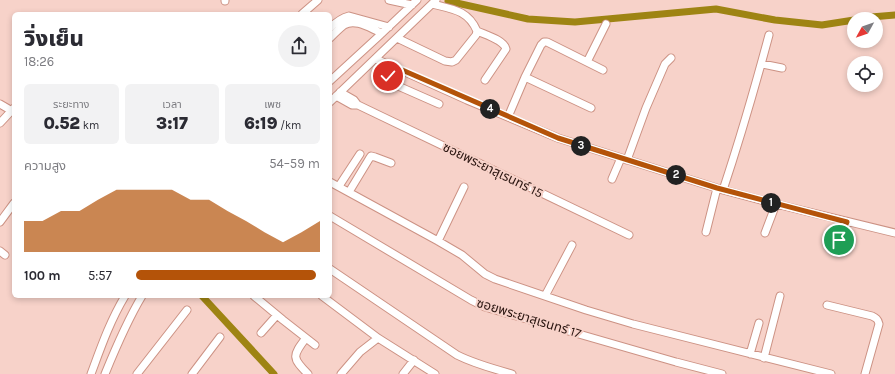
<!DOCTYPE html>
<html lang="th">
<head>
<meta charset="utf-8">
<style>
	:root { --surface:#fff; --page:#f2f2f3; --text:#2b2b33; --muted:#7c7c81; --accent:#b45309 }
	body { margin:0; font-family:Karla,"Noto Sans Thai",sans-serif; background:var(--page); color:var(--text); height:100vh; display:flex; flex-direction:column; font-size:15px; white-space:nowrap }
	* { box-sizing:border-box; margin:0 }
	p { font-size:13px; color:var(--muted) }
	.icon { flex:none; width:22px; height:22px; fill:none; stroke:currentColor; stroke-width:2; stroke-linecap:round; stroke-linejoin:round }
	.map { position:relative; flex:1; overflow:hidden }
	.sheet { position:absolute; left:12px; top:12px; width:320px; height:286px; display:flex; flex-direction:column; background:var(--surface); border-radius:6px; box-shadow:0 2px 6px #0003 }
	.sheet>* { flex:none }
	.needle { width:26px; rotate:230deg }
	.controls { position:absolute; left:847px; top:12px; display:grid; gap:8px }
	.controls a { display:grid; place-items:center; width:36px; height:36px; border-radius:50%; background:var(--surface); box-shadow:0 2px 6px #0003; font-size:20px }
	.pin { position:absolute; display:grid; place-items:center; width:34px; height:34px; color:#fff; margin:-17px; border:2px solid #fff; border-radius:50%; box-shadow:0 1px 4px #0007 }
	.km { position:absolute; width:20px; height:20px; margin:-10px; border-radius:50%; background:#222; color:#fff; font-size:11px; line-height:20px; text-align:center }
	.round { display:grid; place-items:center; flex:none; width:42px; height:42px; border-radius:21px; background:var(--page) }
	.summary { display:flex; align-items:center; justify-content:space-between; height:68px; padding:0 12px }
	h1 { font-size:22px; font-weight:800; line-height:30px }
	.figures { display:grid; grid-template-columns:repeat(3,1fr); gap:6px; height:68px; padding:4px 12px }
	.figures div { display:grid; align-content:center; border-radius:6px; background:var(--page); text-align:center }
	.figures b { font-size:17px; font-weight:800 }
	.figures small { font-size:11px; font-weight:400 }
	.figures p { font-size:11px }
	.chart { height:112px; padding:8px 12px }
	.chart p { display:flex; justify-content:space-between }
	.chart svg { width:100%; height:72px; margin-top:4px; fill:var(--accent); opacity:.7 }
	ul { padding:0 12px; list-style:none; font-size:13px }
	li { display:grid; grid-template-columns:64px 48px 1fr; align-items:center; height:30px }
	li i { height:10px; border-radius:5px; background:var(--accent) }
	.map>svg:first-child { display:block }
</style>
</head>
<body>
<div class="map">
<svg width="895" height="374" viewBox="0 0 895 374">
	<rect width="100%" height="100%" fill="#f7d2c9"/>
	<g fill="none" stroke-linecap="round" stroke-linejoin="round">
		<path stroke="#9e8413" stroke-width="7" d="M448,1l80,18 47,3 141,-13 59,11 47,5 32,-5
			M857,19l14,-2 24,-2
			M202,296l72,78"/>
		<defs>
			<path id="minor" d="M389,0l23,5
				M225,1v-1
				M302,14l16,-14
				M330,28c6,-6 11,-10 19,-12l40,11
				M477,31c9,4 27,9 29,18l-21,31
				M330,38c4,-4 9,-9 14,-13 12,-7 27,4 38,8
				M397,38l48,23 7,1 4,-2 20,-25 1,-4c-9,-21 -25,-22 -45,-27
				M376,59l91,41 91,38 165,52 53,14 119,29
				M587,62l19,-38
				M762,64l20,4
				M393,66c-2,5 -7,11 -4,16l50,22
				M525,77l66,31
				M330,81l49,-45 38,-36
				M340,92l14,8 3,4
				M336,96l16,9h6l271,130
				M330,102l106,-102
				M0,104l12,7
				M508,117l17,-40 16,-32 3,-3h3l56,28
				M0,123l14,-15
				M627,160l19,-52 19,-44 6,-6
				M612,179l9,-21
				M330,182l108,59 24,14 23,19 10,5 91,31 47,14 198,50
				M339,186l21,-32
				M723,190c17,-51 32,-103 46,-155
				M349,192l20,-33 2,-3 4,1 16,6
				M330,216l141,84 14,7 191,55 46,12
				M0,222l14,-19
				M706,232l11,-44
				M765,233l11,-29
				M839,240l8,-18
				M438,241l26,-54
				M0,251l5,4
				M330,269l127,86c18,9 37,14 55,19
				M254,296l29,24 32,25
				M322,296l56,42 57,36
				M545,296l27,-51
				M827,305l45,11c4,2 6,3 7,8l-14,50
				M261,333l16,-18
				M306,338c-14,18 -14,20 2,36
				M750,354l9,-31
				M764,358l16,-62
				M91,374c10,-27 19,-53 34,-78
				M105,374c11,-27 22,-53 37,-78
				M137,374l50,-64
				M192,374l28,-37
				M341,374l19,-22 18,-14
				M403,374l11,-14"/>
		</defs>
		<use href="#minor" stroke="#cc9284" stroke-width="9"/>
		<use href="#minor" stroke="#fff" stroke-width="7"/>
	</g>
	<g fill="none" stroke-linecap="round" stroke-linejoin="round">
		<defs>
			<path id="route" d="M388,76l5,-10 165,72 159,50 130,34 -8,18"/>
		</defs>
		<use href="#route" stroke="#fff" stroke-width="8"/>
		<use href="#route" stroke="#b45309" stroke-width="5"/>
	</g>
	<g text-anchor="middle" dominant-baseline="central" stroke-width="4" stroke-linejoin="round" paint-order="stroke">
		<g font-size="13" fill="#29140f" stroke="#f7d2c9">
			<text transform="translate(493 170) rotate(26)">ซอยพระยาสุเรนทร์ 15</text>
			<text transform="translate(529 318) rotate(17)">ซอยพระยาสุเรนทร์ 17</text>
		</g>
	</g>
</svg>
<div class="controls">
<a><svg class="needle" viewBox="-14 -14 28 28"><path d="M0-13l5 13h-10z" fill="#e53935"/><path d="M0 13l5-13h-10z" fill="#7c7c81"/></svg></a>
<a><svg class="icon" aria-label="locate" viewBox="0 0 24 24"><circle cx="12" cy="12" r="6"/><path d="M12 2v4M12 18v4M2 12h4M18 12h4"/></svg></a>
</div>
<div class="pin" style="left:839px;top:240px;background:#1e9e55"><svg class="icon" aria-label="arrive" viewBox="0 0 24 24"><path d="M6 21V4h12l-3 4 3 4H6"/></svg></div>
<div class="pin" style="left:388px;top:76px;background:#d93025"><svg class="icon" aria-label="check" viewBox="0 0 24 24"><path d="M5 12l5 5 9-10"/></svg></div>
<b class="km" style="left:771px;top:203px">1</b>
<b class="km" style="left:676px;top:175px">2</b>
<b class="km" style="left:581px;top:146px">3</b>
<b class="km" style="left:490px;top:109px">4</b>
<section class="sheet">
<div class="summary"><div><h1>วิ่งเย็น</h1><p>18:26</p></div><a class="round"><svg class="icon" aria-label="share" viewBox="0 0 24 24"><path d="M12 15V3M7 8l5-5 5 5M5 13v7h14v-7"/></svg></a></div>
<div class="figures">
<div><p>ระยะทาง</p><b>0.52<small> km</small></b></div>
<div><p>เวลา</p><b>3:17</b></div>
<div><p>เพซ</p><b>6:19<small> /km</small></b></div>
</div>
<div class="chart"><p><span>ความสูง</span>54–59 m</p>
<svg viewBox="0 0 160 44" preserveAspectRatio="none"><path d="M0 44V25L10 25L20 19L30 19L40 12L50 6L60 6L70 6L80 6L90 12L100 12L110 19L120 25L130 32L140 38L150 32L160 25V44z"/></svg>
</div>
<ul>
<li><b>100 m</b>5:57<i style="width:98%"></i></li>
</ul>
</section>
</div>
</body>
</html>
